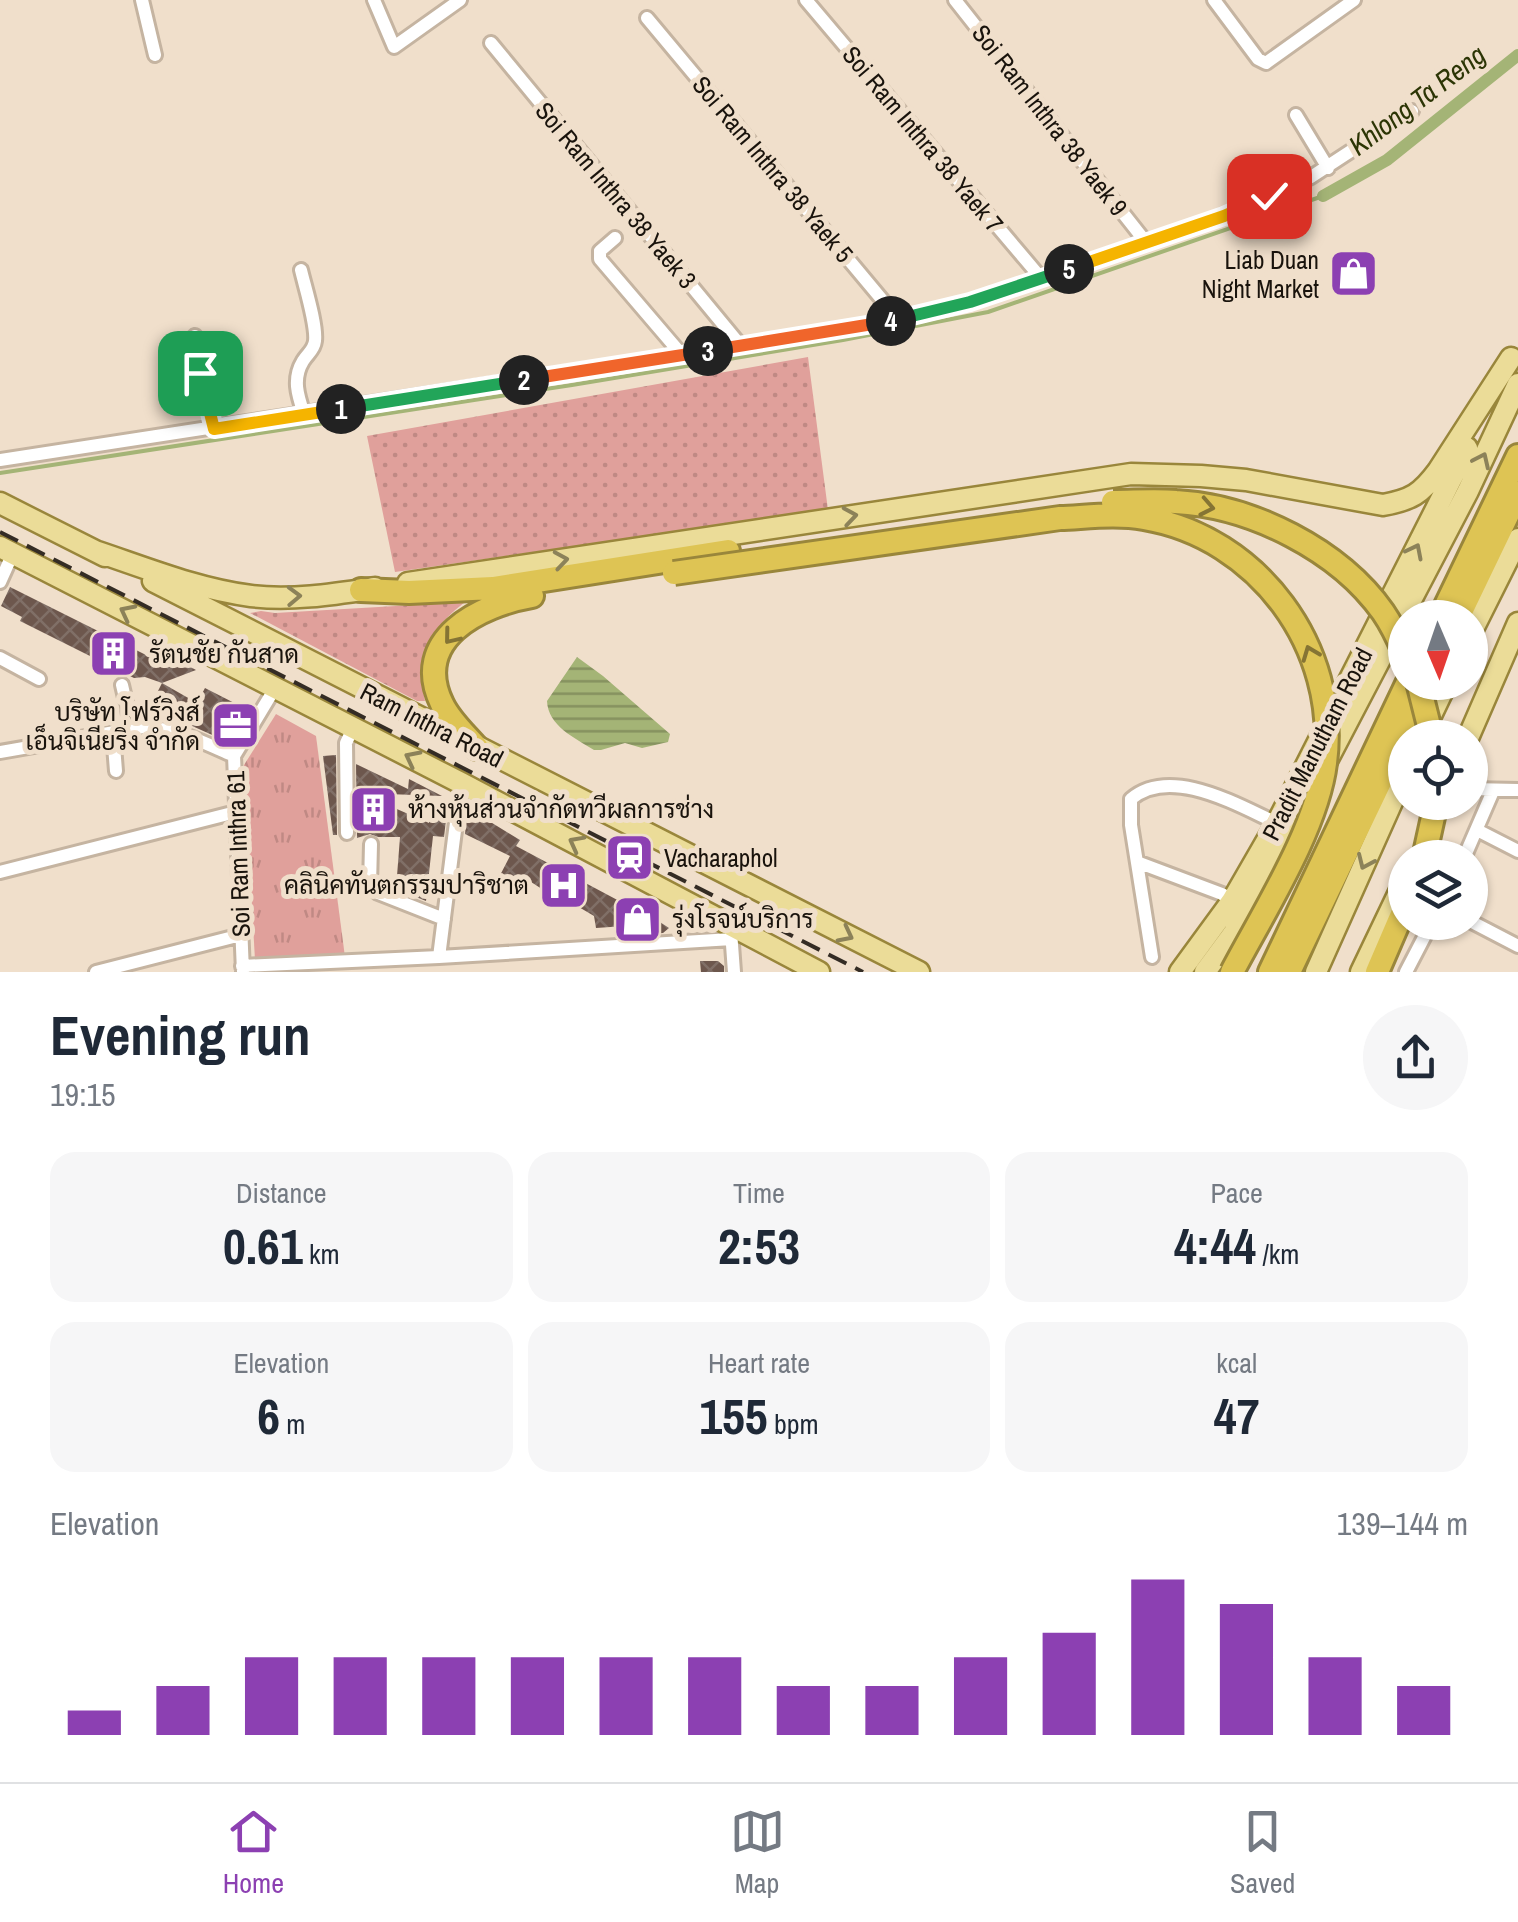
<!DOCTYPE html>
<html lang="en">
<head>
<meta charset="utf-8">
<style>
	:root { --surface:#fff; --page:#f6f6f7; --text:#1f2937; --muted:#747a83; --line:#e0e1e3; --accent:#8c40b2 }
	body { margin:0; font-family:"Archivo Narrow",Sarabun,sans-serif; background:var(--page); color:var(--text); height:100vh; display:flex; flex-direction:column; font-size:38px; white-space:nowrap }
	* { box-sizing:border-box; margin:0 }
	p { font-size:32px; color:var(--muted) }
	.icon { flex:none; width:55px; height:55px; fill:none; stroke:currentColor; stroke-width:2; stroke-linecap:round; stroke-linejoin:round }
	.map { position:relative; height:972px; overflow:hidden }
	.drawer { display:flex; flex-direction:column; background:var(--surface); flex:1 }
	.drawer>* { flex:none }
	.needle { width:65px; rotate:178deg }
	.buttons { position:absolute; left:1388px; top:600px; display:grid; gap:20px }
	.buttons a { display:grid; place-items:center; width:100px; height:100px; border-radius:50%; background:var(--surface); box-shadow:0 2px 8px #0004; font-size:50px }
	.pin { position:absolute; display:grid; place-items:center; width:85px; height:85px; color:#fff; margin:-42px; border-radius:20px; box-shadow:0 5px 15px #0006 }
	.km { position:absolute; width:50px; height:50px; margin:-25px; border-radius:50%; background:#222; color:#fff; font-size:28px; line-height:50px; text-align:center }
	.round { display:grid; place-items:center; flex:none; width:105px; height:105px; border-radius:52px; background:var(--page) }
	.summary { display:flex; align-items:center; justify-content:space-between; height:170px; padding:0 50px }
	h1 { font-size:55px; font-weight:700; line-height:75px }
	.metrics { display:grid; grid-template-columns:repeat(3,1fr); gap:15px; height:170px; padding:10px 50px }
	.metrics div { display:grid; align-content:center; border-radius:25px; background:var(--page); text-align:center }
	.metrics b { font-size:50px; font-weight:700 }
	.metrics small { font-size:28px; font-weight:400 }
	.metrics p { font-size:28px }
	.chart { height:280px; padding:20px 50px }
	.chart p { display:flex; justify-content:space-between }
	.chart svg { width:100%; height:180px; margin-top:10px; stroke:var(--accent); stroke-width:6 }
	.dock { display:flex; justify-content:space-around; align-items:center; height:140px; border-top:2px solid var(--line); background:var(--surface); font-size:28px; color:var(--muted) }
	.dock a { display:grid; justify-items:center; gap:5px }
	.dock .current { color:var(--accent) }
	.map>svg:first-child { display:block }
</style>
</head>
<body>
<div class="map">
<svg width="1518" height="972" viewBox="0 0 1518 972">
	<defs>
		<pattern id="grass-dots" width="8" height="8" patternUnits="userSpaceOnUse" patternTransform="scale(2.5)"><rect width="8" height="8" fill="#e0a09b"/><path d="M2 2h.1M6 6h.1" fill="none" stroke="#c08984" stroke-width="1.8" stroke-linecap="round"/></pattern>
		<pattern id="park-tufts" width="24" height="20" patternUnits="userSpaceOnUse" patternTransform="scale(2.5)"><rect width="24" height="20" fill="#e0a09b"/><path d="M3 7l-1-3M5 7V3M7 7l1-3M15 17l-1-3M17 17v-4M19 17l1-3" fill="none" stroke="#c08984"/></pattern>
		<pattern id="water-rules" width="6" height="5" patternUnits="userSpaceOnUse" patternTransform="scale(2.5)"><rect width="6" height="5" fill="#a4b476"/><path d="M0 2.5h6" fill="none" stroke="#85915f"/></pattern>
		<pattern id="building-cross-hatch" width="8" height="8" patternUnits="userSpaceOnUse" patternTransform="scale(2.5)"><rect width="8" height="8" fill="#6d574d"/><path d="M0 0l8 8M0 8l8-8" fill="none" stroke="#806f67"/></pattern>
	</defs>
	<rect width="100%" height="100%" fill="#f0dfcb"/>
	<path fill="url(#grass-dots)" d="M808,357l20,153 -433,62 -28,-136z
		M465,602c-36,28 -49,53 -40,99h-8l-167,-88 11,-2 14,2z"/>
	<path fill="url(#park-tufts)" d="M276,714l40,22 29,221 -90,3 -11,-195z"/>
	<path fill="url(#water-rules)" d="M577,657l26,19 67,58 -2,8 -26,6 -17,-5 -24,7h-7c-19,-12 -46,-24 -47,-49z"/>
	<g fill="none" stroke-linecap="round" stroke-linejoin="round">
		<path stroke="#a4b476" stroke-width="4" d="M0,473l572,-88 271,-45 145,-28 335,-116"/>
		<path stroke="#a4b476" stroke-width="12" d="M1323,196l64,-36 131,-105"/>
	</g>
	<path fill="url(#building-cross-hatch)" d="M10,587l142,71 5,-9 39,21 -34,13 -17,-6 -11,1 -114,-57 2,-4 -21,-11z
		M162,683l35,20 8,-15 45,23 -20,32 -80,-36z
		M336,755l1,80h-4l-10,-79z
		M356,764l52,25 1,-10 33,17 -82,-3 69,30 1,-20 17,8 -3,26 -11,-1 -7,65 -30,-12 4,-52h-22l-8,-3 -13,4z
		M471,810l49,30 -4,6 107,57 2,-4 44,29 -6,5 -24,2 -14,-9 -29,2 -2,-12 -27,-16 -2,4 -37,-24 -8,15 -24,-12 14,-27 -45,-22 2,-20z
		M700,961h18l6,5v6h-23z"/>
	<g fill="none" stroke-linecap="round" stroke-linejoin="round">
		<defs>
			<path id="street" d="M142,0l13,55
				M374,0l20,47 66,-47
				M806,0l235,278
				M955,0l190,241
				M1214,0l44,59 8,4 88,-63
				M647,18l252,302
				M491,43l250,303
				M1296,115l32,53
				M615,238l-15,13v8l82,96
				M301,270c4,17 16,55 14,71 -1,9 -7,12 -12,20 -11,18 -5,35 1,53
				M195,336l6,37 13,56
				M0,460l741,-114 158,-26 71,-18 254,-86 87,-39 101,-66
				M0,582l13,-29
				M0,658l39,21
				M122,685l10,43
				M113,733l3,38
				M0,752l143,-25c33,1 62,16 91,29
				M1470,789l48,1
				M1477,830l41,21
				M347,833l-1,-90 7,-15
				M371,844l-1,42 8,7 66,26
				M1464,858l29,-67
				M1137,862l85,32 10,7
				M0,872l236,-60
				M1470,921l48,25
				M731,931l3,41
				M439,957l22,-174
				M1152,957l-21,-132v-26c40,-34 108,7 146,24
				M242,966l197,-9 293,-18
				M96,972l145,-37
				M243,972l-9,-216 41,-68
				M1406,972l26,-50"/>
			<path id="primary" d="M0,503l105,53
				M0,547l461,236 358,189
				M95,551c51,17 102,38 156,45 41,5 84,-2 124,-8
				M153,581l766,391
				M408,583l723,-109 70,2 45,4 137,25c28,-5 38,-11 55,-34l73,-113
				M1470,635l48,-96
				M1424,730l23,-48
				M1468,738l50,-115
				M1180,972l52,-71 45,-78 190,-375
				M1205,972l28,-38 28,-47 207,-396 50,-107
				M1316,972l89,-199
				M1361,972l44,-92"/>
			<path id="highway" d="M361,590l48,2 84,-4 235,-37
				M1440,618l78,-162
				M1458,618l60,-125
				M477,748c-12,-14 -27,-27 -35,-44 -32,-65 38,-99 90,-108
				M1270,972l138,-290
				M1289,972l137,-286
				M1377,972l28,-65"/>
		</defs>
		<use href="#street" stroke="#c5b4a1" stroke-width="18"/>
		<use href="#primary" stroke="#99863b" stroke-width="25"/>
		<use href="#highway" stroke="#99863b" stroke-width="28"/>
		<use href="#street" stroke="#fff" stroke-width="12"/>
		<use href="#primary" stroke="#ebdc98" stroke-width="20"/>
		<use href="#highway" stroke="#dec454" stroke-width="22"/>
		<path stroke="#342c24" stroke-width="4" stroke-dasharray="20 10" stroke-linecap="butt" d="M0,532l863,440"/>
		<defs>
			<path id="highway-bridge" d="M1113,502c21,0 42,-2 63,0 76,4 163,48 207,110 9,13 16,28 22,42
				M674,573l386,-55c27,-1 57,-5 84,0 114,19 196,130 181,245 -8,66 -62,150 -93,209
				M1418,682l14,56
				M1424,858l9,-41 1,-15"/>
		</defs>
		<use href="#highway-bridge" stroke="#99863b" stroke-width="28" stroke-linecap="butt"/>
		<use href="#highway-bridge" stroke="#dec454" stroke-width="22"/>
	</g>
	<defs><path id="oneway-chevron" d="M-2-3.5L2.5 0L-2 3.5" fill="none" stroke-width="1.6" stroke-linecap="round" stroke-linejoin="round" transform="scale(2.5)"/></defs>
	<g stroke="#8c8259">
		<use href="#oneway-chevron" transform="translate(1482 460) rotate(-65)"/>
		<use href="#oneway-chevron" transform="translate(850 516) rotate(-9)"/>
		<use href="#oneway-chevron" transform="translate(1415 551) rotate(-63)"/>
		<use href="#oneway-chevron" transform="translate(561 560) rotate(-9)"/>
		<use href="#oneway-chevron" transform="translate(294 596) rotate(-2)"/>
		<use href="#oneway-chevron" transform="translate(127 612) rotate(-153)"/>
		<use href="#oneway-chevron" transform="translate(412 758) rotate(-153)"/>
		<use href="#oneway-chevron" transform="translate(576 843) rotate(-152)"/>
		<use href="#oneway-chevron" transform="translate(1365 862) rotate(114)"/>
		<use href="#oneway-chevron" transform="translate(846 935) rotate(27)"/>
	</g>
	<g stroke="#857434">
		<use href="#oneway-chevron" transform="translate(1207 507) rotate(11)"/>
		<use href="#oneway-chevron" transform="translate(451 637) rotate(129)"/>
		<use href="#oneway-chevron" transform="translate(1310 653) rotate(-111)"/>
	</g>
	<g fill="none" stroke-linecap="round" stroke-linejoin="round">
		<defs>
			<path id="split-1" d="M200,373l14,56 127,-20"/>
			<path id="split-2" d="M341,409l183,-29"/>
			<path id="split-3" d="M524,380l184,-29"/>
			<path id="split-4" d="M708,351l183,-30"/>
			<path id="split-5" d="M891,321l79,-19 99,-33"/>
			<path id="split-6" d="M1069,269l155,-53 45,-20"/>
		</defs>
		<use href="#split-1" stroke="#fff" stroke-width="20"/>
		<use href="#split-2" stroke="#fff" stroke-width="20"/>
		<use href="#split-3" stroke="#fff" stroke-width="20"/>
		<use href="#split-4" stroke="#fff" stroke-width="20"/>
		<use href="#split-5" stroke="#fff" stroke-width="20"/>
		<use href="#split-6" stroke="#fff" stroke-width="20"/>
		<use href="#split-1" stroke="#f5b400" stroke-width="12"/>
		<use href="#split-2" stroke="#22a559" stroke-width="12"/>
		<use href="#split-3" stroke="#f0652b" stroke-width="12"/>
		<use href="#split-4" stroke="#f0652b" stroke-width="12"/>
		<use href="#split-5" stroke="#22a559" stroke-width="12"/>
		<use href="#split-6" stroke="#f5b400" stroke-width="12"/>
	</g>
	<defs>
		<symbol id="shop-square" viewBox="-11 -11 22 22"><rect x="-9" y="-9" width="18" height="18" rx="4" fill="#8c40b2" stroke="#f0dfcb"/><path d="M-5-2.5h2.3a2.7 3.5 0 0 1 5.4 0H5L5.5 6h-11ZM-1.5-2.5h3a1.5 2.3 0 0 0-3 0Z" fill="#fff"/></symbol>
		<symbol id="building-square" viewBox="-11 -11 22 22"><rect x="-9" y="-9" width="18" height="18" rx="4" fill="#8c40b2" stroke="#f0dfcb"/><path d="M-4-6H4V6H1V3H-1V6H-4ZM-2.5-4.3h1.7v1.8h-1.7ZM.8-4.3h1.7v1.8H.8ZM-2.5-1h1.7V.8h-1.7ZM.8-1h1.7V.8H.8Z" fill="#fff"/></symbol>
		<symbol id="office-square" viewBox="-11 -11 22 22"><rect x="-9" y="-9" width="18" height="18" rx="4" fill="#8c40b2" stroke="#f0dfcb"/><path d="M-6-3h4V-5.5h4V-3h4V5H-6ZM-1-4.5V-3h2v-1.5ZM-6 0V1H6V0Z" fill="#fff"/></symbol>
		<symbol id="station-square" viewBox="-11 -11 22 22"><rect x="-9" y="-9" width="18" height="18" rx="4" fill="#8c40b2" stroke="#f0dfcb"/><path d="M-3-6H3Q5-6 5-4V2Q5 4 3 4L4.5 6H3L1.5 4h-3L-3 6H-4.5L-3 4Q-5 4-5 2V-4Q-5-6-3-6ZM-3.5-4v3h7v-3ZM-3.5 1v1.5H-2V1ZM2 1v1.5H3.5V1Z" fill="#fff"/></symbol>
		<symbol id="hospital-square" viewBox="-11 -11 22 22"><rect x="-9" y="-9" width="18" height="18" rx="4" fill="#8c40b2" stroke="#f0dfcb"/><path d="M-5-5h3v3.5h4V-5h3V5h-3V1.5h-4V5h-3Z" fill="#fff"/></symbol>
	</defs>
	<g fill-rule="evenodd">
		<use href="#shop-square" x="1326" y="246" width="55" height="55"/>
		<use href="#building-square" x="86" y="626" width="55" height="55"/>
		<use href="#office-square" x="208" y="698" width="55" height="55"/>
		<use href="#building-square" x="346" y="782" width="55" height="55"/>
		<use href="#station-square" x="602" y="830" width="55" height="55"/>
		<use href="#hospital-square" x="536" y="858" width="55" height="55"/>
		<use href="#shop-square" x="610" y="892" width="55" height="55"/>
	</g>
	<g text-anchor="middle" dominant-baseline="central" stroke-width="10" stroke-linejoin="round" paint-order="stroke">
		<g font-size="25" fill="#19130c" stroke="#f0dfcb">
			<text transform="translate(1050 120) rotate(52)">Soi Ram Inthra 38 Yaek 9</text>
			<text transform="translate(923 139) rotate(50)">Soi Ram Inthra 38 Yaek 7</text>
			<text transform="translate(773 169) rotate(50)">Soi Ram Inthra 38 Yaek 5</text>
			<text transform="translate(616 195) rotate(50)">Soi Ram Inthra 38 Yaek 3</text>
			<text transform="translate(432 725) rotate(27)">Ram Inthra Road</text>
			<text transform="translate(1317 744) rotate(-63)">Pradit Manutham Road</text>
			<text transform="translate(238 854) rotate(-92)">Soi Ram Inthra 61</text>
		</g>
		<g font-size="25" fill="#19130c" stroke="#f0dfcb" text-anchor="start">
			<text x="1319" y="260" text-anchor="end">Liab Duan<tspan x="1319" dy="29">Night Market</tspan></text>
			<text x="149" y="654">รัตนชัย กันสาด</text>
			<text x="200" y="712" text-anchor="end">บริษัท โฟร์วิงส์<tspan x="200" dy="29">เอ็นจิเนียริ่ง จำกัด</tspan></text>
			<text x="408" y="809">ห้างหุ้นส่วนจำกัดทวีผลการช่าง</text>
			<text x="664" y="858">Vacharaphol</text>
			<text x="529" y="885" text-anchor="end">คลินิคทันตกรรมปาริชาต</text>
			<text x="672" y="919">รุ่งโรจน์บริการ</text>
		</g>
		<g font-size="28" font-style="italic" fill="#2c3505" stroke="#f0dfcb">
			<text transform="translate(1417 100) rotate(-37)">Khlong Ta Reng</text>
		</g>
	</g>
</svg>
<div class="buttons">
<a><svg class="needle" viewBox="-14 -14 28 28"><path d="M0-13l5 13h-10z" fill="#e53935"/><path d="M0 13l5-13h-10z" fill="#747a83"/></svg></a>
<a><svg class="icon" aria-label="locate" viewBox="0 0 24 24"><circle cx="12" cy="12" r="6"/><path d="M12 2v4M12 18v4M2 12h4M18 12h4"/></svg></a>
<a><svg class="icon" aria-label="layers" viewBox="0 0 24 24"><path d="M12 4l9 5-9 5-9-5zM3 14l9 5 9-5"/></svg></a>
</div>
<div class="pin" style="left:200px;top:373px;background:#1e9e55"><svg class="icon" aria-label="arrive" viewBox="0 0 24 24"><path d="M6 21V4h12l-3 4 3 4H6"/></svg></div>
<div class="pin" style="left:1269px;top:196px;background:#d93025"><svg class="icon" aria-label="check" viewBox="0 0 24 24"><path d="M5 12l5 5 9-10"/></svg></div>
<b class="km" style="left:341px;top:409px">1</b>
<b class="km" style="left:524px;top:380px">2</b>
<b class="km" style="left:708px;top:351px">3</b>
<b class="km" style="left:891px;top:321px">4</b>
<b class="km" style="left:1069px;top:269px">5</b>
</div>
<section class="drawer">
<div class="summary"><div><h1>Evening run</h1><p>19:15</p></div><a class="round"><svg class="icon" aria-label="share" viewBox="0 0 24 24"><path d="M12 15V3M7 8l5-5 5 5M5 13v7h14v-7"/></svg></a></div>
<div class="metrics">
<div><p>Distance</p><b>0.61<small> km</small></b></div>
<div><p>Time</p><b>2:53</b></div>
<div><p>Pace</p><b>4:44<small> /km</small></b></div>
</div>
<div class="metrics">
<div><p>Elevation</p><b>6<small> m</small></b></div>
<div><p>Heart rate</p><b>155<small> bpm</small></b></div>
<div><p>kcal</p><b>47</b></div>
</div>
<div class="chart"><p><span>Elevation</span>139–144 m</p>
<svg viewBox="0 0 160 44" preserveAspectRatio="none"><path d="M5 44V38M15 44V32M25 44V25M35 44V25M45 44V25M55 44V25M65 44V25M75 44V25M85 44V32M95 44V32M105 44V25M115 44V19M125 44V6M135 44V12M145 44V25M155 44V32"/></svg>
</div>
</section>
<nav class="dock">
<a class="current"><svg class="icon" aria-label="home" viewBox="0 0 24 24"><path d="M3 11l9-7 9 7M6 9v11h12V9"/></svg>Home</a>
<a><svg class="icon" aria-label="map" viewBox="0 0 24 24"><path d="M3 6l6-2 6 2 6-2v14l-6 2-6-2-6 2zM9 4v14M15 6v14"/></svg>Map</a>
<a><svg class="icon" aria-label="saved" viewBox="0 0 24 24"><path d="M7 4h10v16l-5-4-5 4z"/></svg>Saved</a>
</nav>
</body>
</html>
